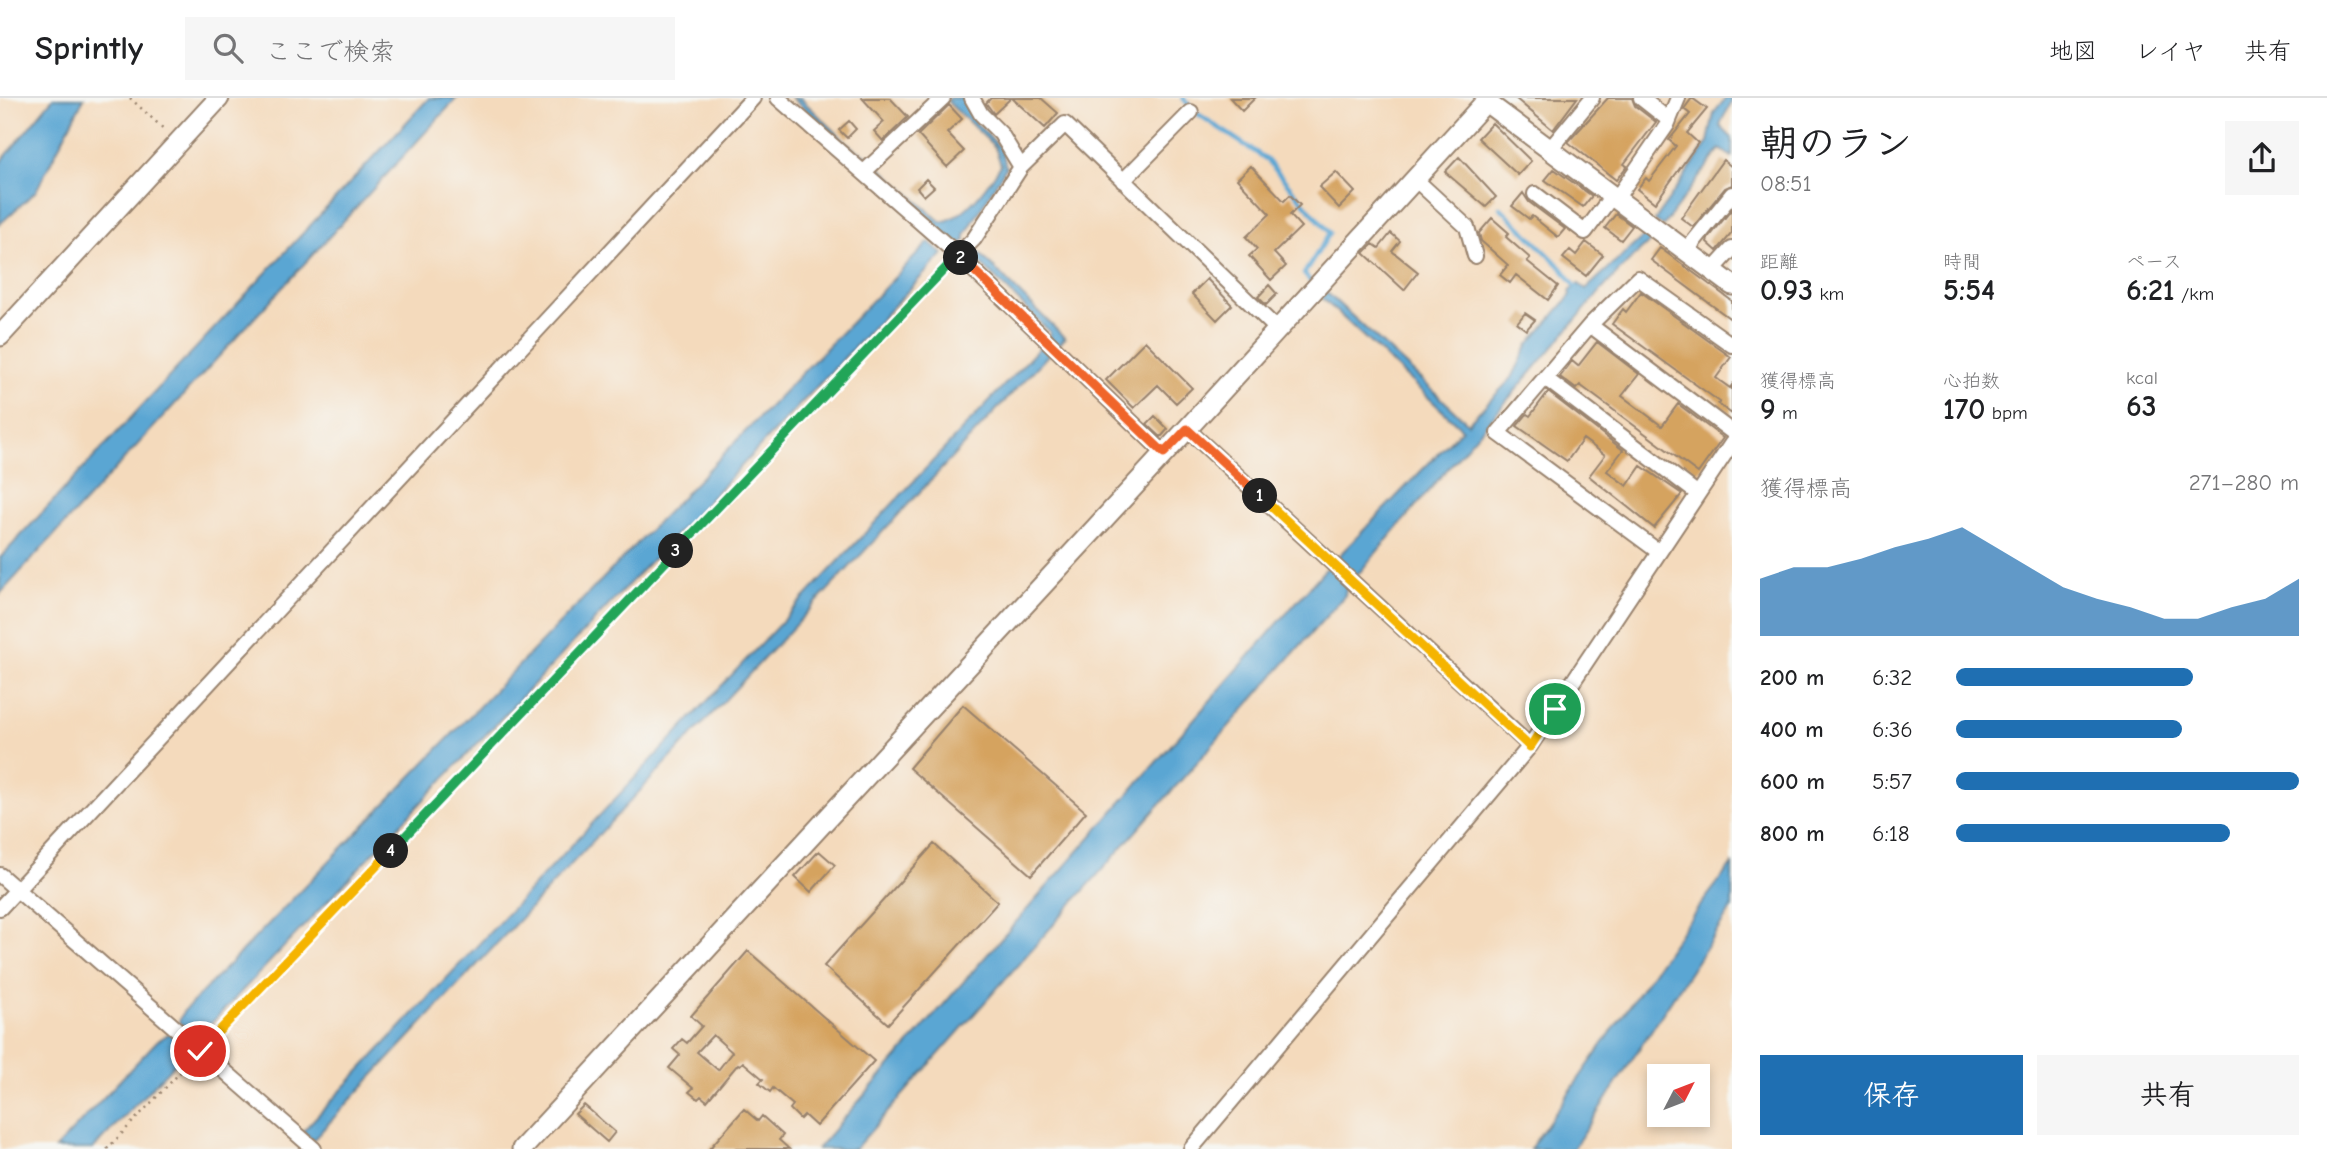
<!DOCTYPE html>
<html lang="ja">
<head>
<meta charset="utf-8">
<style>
	:root { --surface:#fff; --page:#f6f6f6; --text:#202124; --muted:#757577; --line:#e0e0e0; --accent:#1f6fb2 }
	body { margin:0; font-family:"Comic Neue","Klee One",sans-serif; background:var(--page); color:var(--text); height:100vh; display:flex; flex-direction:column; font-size:26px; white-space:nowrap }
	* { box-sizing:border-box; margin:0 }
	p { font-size:23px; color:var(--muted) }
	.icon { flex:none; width:38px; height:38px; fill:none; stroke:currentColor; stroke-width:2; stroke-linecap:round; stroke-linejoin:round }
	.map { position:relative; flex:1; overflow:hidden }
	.sheet { display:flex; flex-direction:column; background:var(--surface); width:595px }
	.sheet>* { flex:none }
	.needle { width:46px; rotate:48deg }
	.buttons { position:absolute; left:1647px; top:966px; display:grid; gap:14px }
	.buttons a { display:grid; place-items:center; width:63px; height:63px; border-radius:0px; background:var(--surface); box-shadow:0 4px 10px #0003; font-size:35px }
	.pin { position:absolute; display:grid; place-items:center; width:60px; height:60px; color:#fff; margin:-30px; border:4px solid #fff; border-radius:50%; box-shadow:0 2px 7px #0007 }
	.km { position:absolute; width:35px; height:35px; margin:-18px; border-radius:50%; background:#222; color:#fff; font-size:19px; line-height:35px; text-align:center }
	.round { display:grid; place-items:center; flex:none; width:74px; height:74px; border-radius:0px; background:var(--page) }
	.summary { display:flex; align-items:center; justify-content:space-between; height:119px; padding:0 28px }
	h1 { font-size:38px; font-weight:700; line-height:52px }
	.figures { display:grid; grid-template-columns:repeat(3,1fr); gap:10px; height:119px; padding:7px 28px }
	.figures div { display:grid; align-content:center }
	.figures b { font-size:30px; font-weight:700 }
	.figures small { font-size:19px; font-weight:400 }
	.figures p { font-size:19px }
	.chart { height:196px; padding:14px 28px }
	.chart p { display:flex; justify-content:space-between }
	.chart svg { width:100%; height:126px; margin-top:7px; fill:var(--accent); opacity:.7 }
	.cta { display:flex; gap:14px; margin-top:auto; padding:14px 28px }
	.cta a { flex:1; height:80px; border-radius:0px; background:var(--accent); color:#fff; font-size:28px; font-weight:700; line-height:80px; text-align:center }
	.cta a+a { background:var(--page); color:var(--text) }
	ul { padding:0 28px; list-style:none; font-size:23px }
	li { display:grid; grid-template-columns:112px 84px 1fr; align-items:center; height:52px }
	li i { height:18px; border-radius:9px; background:var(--accent) }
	header { display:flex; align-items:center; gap:42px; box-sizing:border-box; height:98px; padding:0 35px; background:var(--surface); border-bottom:2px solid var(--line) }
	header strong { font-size:33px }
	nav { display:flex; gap:38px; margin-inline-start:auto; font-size:24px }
	.search { width:490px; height:63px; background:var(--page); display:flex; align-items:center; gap:18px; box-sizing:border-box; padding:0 24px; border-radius:0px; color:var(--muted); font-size:26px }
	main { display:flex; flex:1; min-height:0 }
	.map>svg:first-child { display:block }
</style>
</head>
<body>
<header>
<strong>Sprintly</strong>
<div class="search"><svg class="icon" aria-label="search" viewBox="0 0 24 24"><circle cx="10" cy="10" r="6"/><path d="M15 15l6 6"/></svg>ここで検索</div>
<nav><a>地図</a><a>レイヤ</a><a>共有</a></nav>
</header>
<main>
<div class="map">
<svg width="1732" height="1051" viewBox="0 0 1732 1051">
	<rect width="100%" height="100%" fill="#f6f6f2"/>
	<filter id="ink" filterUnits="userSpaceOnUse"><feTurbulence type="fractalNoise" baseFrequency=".0143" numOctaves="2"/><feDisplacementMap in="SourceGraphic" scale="14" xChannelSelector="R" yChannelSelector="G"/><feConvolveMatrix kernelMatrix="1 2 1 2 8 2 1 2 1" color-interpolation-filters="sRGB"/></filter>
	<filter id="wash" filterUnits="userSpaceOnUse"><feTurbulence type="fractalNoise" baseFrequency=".00686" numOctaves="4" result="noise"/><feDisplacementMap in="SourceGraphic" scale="28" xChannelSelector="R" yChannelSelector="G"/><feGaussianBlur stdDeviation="1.57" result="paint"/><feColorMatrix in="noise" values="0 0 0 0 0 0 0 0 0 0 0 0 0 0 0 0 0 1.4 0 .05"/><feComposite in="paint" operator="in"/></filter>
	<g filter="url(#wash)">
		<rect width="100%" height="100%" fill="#f4dabc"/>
		<path fill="#5aa6d3" stroke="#4a6878" stroke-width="2" d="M53,0h31l-48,93 -36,33v-61z
			M429,0h28l-457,496v-36z
			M792,0h8l54,51 15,7 -4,3 -13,-6z
			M950,0h14v4l13,22 24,24 5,19 -41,68v5l-5,5 -8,-1 -12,-11 -1,-6 -66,-59 3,-4 65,58c25,-4 48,-38 60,-57l-6,-18 -48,-46z
			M1726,0h6c0,10 -10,17 -12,28l12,12v19l-12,-8 -57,77 -8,-6 53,-78 6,-29z
			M1645,137l7,5c-43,37 -79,84 -116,127 -59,68 -118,135 -175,204 -10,6 -15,12 -16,24l-490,554h-38l505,-576 140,-144 -141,-132 5,-5 142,131 44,-45 17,-34 42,-49 -1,-4 9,-7 7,5z
			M929,144l14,12 -740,778 -8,3 -16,-13 4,-10z
			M974,150l91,90 -7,8 -9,-9 1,-5 -80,-79z
			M1040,249l9,7 -736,786 -10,-9z
			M1732,766v44l-159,241h-43l157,-226z
			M171,935l11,11 -3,15 -86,90h-38l102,-108z"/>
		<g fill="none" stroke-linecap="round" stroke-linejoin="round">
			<path stroke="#5aa6d3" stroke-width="4.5" d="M1183,0l12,14 71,47 64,74 -26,41 7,8
				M1500,109l62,61 14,19"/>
		</g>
		<g id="blocks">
			<path fill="#d5a35e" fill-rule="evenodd" d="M862,0h28l18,19 -25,24 -9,-10 10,-9z
				M991,0h20l-17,16 -8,-11z
				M1012,0h29l17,15 -13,15z
				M1230,0h25l-13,13z
				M1515,0h62l-24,32z
				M1608,0h24l3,8 21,16 -32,42 3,2 -11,14 -48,-38z
				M1692,0l15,11 -20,24 11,10 -43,60 -18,-14 9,-11 3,3 27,-35 -7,-6 21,-26 -6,-5z
				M949,7l13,14 -15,14 17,18 -17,16 -29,-32z
				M849,23l7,8 -9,9 -8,-8z
				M1492,25l39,38 -13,14 -40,-37z
				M1459,59l37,40 -10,10 -41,-35z
				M1723,62l9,7v18l-7,3 -32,39 -12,-9z
				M1251,68l33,35 6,-6 10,10 -10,10 11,12 -27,26 12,13 -15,14 -22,-24 8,-7 -11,-12 24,-23 -33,-35z
				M1554,71l38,27 -9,11 -38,-27z
				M1336,74l19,20 -16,16 -20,-21z
				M926,81l8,8 -10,9 -7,-8z
				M1523,95l6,9 36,27 -7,8 -26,-21 -3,3 -17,-13z
				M1732,111v24l-15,18 -10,-9 1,-3z
				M1616,116l16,12 -11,14 -16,-12z
				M1492,120l17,15 -3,4 24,21 -3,3 31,25 -10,14 -32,-25 -6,8 -10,-8 8,-10 -27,-24 -2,-8z
				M1391,135l9,8 -8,10 26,21 -14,18 -40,-37 9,-9 6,4z
				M1586,144l17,13 -17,21 -23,-18 7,-8 6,5z
				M1660,150l72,53v19l-81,-60z
				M1207,181l25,26 -15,15 -25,-26z
				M1269,187l8,9 -11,11 -8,-8z
				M1641,194l90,65 -15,21 14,10 2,-3v29l-14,-10 2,-2 -108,-78 11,-15 3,3z
				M1525,215l10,7 -9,10 -9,-7z
				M1145,243l47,47 -16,15 -18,-18 -24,23 -28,-28z
				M1597,244l42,32 -17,22 40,30 16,-22 45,34 -25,35 -118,-88 -4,4 -16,-12 12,-16 6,5z
				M1548,294l75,58 -16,21 20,15 14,-20 41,28 -28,34 -65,-52 16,-21 -22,-16 -16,22 -50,-35 10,-12 3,2z
				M1155,318l13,13 -7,8 -14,-13z
				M963,607l123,107 -55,63 -122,-107z
				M934,746l64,58 -110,122 -64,-58z
				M819,753l16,14 -24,27 -16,-15z
				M748,853l126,110 -58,65 -12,-11 -4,4 -10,-10 3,-4 -20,-17 -3,4 -11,-9 4,-4 -20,-17 -3,3 -2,-1 -31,37 -6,-5 -3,3 -9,-7 4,-4 -24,-20 11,-13 -7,-6 9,-10 5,4 15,-17 -11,-10zM713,937l19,17 -14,18 -21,-18z
				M584,1007l31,27 -8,10 -32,-28z
				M744,1011l14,12 4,-5 21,19 -4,5 10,9h-80z"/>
		</g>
	</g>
	<g filter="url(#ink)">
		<use href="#blocks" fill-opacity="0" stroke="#98826d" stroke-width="2"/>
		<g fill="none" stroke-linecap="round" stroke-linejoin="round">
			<defs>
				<path id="street" d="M778,0l180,157 206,198
					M972,0l9,16 20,20 20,33
					M1641,0l28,22
					M1550,51l42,-51
					M864,74l79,-74
					M1415,81l52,48 8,29
					M1123,83l68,-69
					M1535,96l50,38 27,-36
					M1616,101l51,-74 11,-27
					M1686,153l46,-57
					M958,157l16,-16 47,-72 44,-43 213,206
					M1712,173l20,-22
					M1590,227l142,107
					M1545,280l153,116
					M1187,331l343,317
					M1659,454l-161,-119 92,-108 48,-47 94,67
					M0,777l314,274
					M0,810l753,-810
					M1191,1051l339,-403 202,-303"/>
				<path id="secondary" d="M1486,4l246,183
					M0,238l219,-238
					M522,1051l665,-720 302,-331"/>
			</defs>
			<use href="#street" stroke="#98826d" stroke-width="18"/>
			<use href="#secondary" stroke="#98826d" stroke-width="23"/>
			<path stroke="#98826d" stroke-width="2.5" stroke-dasharray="2 5" stroke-linecap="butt" d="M130,0l36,33
				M210,943l738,-776
				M107,1051l84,-88"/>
			<use href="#street" stroke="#fff" stroke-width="14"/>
			<use href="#secondary" stroke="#fff" stroke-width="19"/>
		</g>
	</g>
	<g fill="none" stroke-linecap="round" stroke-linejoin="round" filter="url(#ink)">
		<defs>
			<path id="split-1" d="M1260,398l270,251 25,-38"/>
			<path id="split-2" d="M961,160l203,195 23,-24 73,67"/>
			<path id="split-3" d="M676,453l282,-296 3,3"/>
			<path id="split-4" d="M391,753l285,-300"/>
			<path id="split-5" d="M200,953l191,-200"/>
		</defs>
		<use href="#split-1" stroke="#fff" stroke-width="14"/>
		<use href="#split-2" stroke="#fff" stroke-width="14"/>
		<use href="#split-3" stroke="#fff" stroke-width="14"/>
		<use href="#split-4" stroke="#fff" stroke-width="14"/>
		<use href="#split-5" stroke="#fff" stroke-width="14"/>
		<use href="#split-1" stroke="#f5b400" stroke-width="9"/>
		<use href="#split-2" stroke="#f0652b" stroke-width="9"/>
		<use href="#split-3" stroke="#22a559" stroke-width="9"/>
		<use href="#split-4" stroke="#22a559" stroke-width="9"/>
		<use href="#split-5" stroke="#f5b400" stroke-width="9"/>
	</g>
</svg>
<div class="buttons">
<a><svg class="needle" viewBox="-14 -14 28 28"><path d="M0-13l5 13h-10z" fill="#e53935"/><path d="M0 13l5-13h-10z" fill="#757577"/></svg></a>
</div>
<div class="pin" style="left:1555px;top:611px;background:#1e9e55"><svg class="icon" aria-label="arrive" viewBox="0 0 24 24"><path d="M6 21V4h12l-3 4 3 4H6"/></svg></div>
<div class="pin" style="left:200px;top:953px;background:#d93025"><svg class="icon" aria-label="check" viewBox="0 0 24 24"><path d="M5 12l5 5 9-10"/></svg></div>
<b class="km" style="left:1260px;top:398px">1</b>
<b class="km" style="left:961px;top:160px">2</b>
<b class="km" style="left:676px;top:453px">3</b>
<b class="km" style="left:391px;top:753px">4</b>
</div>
<section class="sheet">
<div class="summary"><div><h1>朝のラン</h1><p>08:51</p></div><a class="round"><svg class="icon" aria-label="share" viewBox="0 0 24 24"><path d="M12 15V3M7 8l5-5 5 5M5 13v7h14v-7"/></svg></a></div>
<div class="figures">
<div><p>距離</p><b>0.93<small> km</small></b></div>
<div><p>時間</p><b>5:54</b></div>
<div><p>ペース</p><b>6:21<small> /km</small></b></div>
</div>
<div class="figures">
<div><p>獲得標高</p><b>9<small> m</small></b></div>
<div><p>心拍数</p><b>170<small> bpm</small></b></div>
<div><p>kcal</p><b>63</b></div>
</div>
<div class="chart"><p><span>獲得標高</span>271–280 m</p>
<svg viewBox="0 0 160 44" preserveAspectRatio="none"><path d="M0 44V24L10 20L20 20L30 17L40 13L50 10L60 6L70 13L80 20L90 27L100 31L110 34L120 38L130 38L140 34L150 31L160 24V44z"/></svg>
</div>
<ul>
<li><b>200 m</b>6:32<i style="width:69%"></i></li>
<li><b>400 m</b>6:36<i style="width:66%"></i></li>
<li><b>600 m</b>5:57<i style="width:100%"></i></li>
<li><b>800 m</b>6:18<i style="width:80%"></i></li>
</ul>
<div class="cta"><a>保存</a><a>共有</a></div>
</section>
</main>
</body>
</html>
